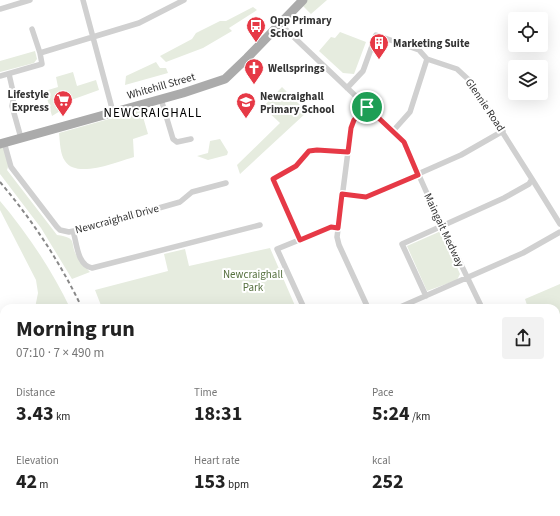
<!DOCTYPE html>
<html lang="en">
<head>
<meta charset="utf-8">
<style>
	:root { --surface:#fff; --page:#f2f2f2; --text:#222; --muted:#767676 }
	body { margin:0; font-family:"Source Sans 3",sans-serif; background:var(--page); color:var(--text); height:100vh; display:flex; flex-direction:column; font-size:15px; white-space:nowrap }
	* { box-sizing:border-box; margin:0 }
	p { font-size:13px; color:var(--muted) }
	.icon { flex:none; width:22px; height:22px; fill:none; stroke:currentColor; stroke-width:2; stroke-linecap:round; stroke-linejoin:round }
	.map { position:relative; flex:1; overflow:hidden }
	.panel { position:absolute; left:0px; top:304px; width:560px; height:212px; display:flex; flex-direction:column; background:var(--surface); border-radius:12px 12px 0 0; box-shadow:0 4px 16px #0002 }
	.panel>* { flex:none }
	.buttons { position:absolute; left:508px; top:12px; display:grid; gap:8px }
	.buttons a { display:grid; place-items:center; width:40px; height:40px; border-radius:4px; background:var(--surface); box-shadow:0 4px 16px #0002; font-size:20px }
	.pin { position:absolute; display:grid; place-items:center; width:34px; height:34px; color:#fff; margin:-17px; border:2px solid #fff; border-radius:50%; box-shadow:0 1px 4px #0007 }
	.round { display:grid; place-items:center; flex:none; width:42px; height:42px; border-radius:4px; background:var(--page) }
	.overview { display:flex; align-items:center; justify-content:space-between; height:68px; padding:0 16px }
	h1 { font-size:22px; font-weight:700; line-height:30px }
	.metrics { display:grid; grid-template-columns:repeat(3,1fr); gap:6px; height:68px; padding:4px 16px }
	.metrics div { display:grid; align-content:center }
	.metrics b { font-size:20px; font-weight:700 }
	.metrics small { font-size:11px; font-weight:400 }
	.metrics p { font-size:11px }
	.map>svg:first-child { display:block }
</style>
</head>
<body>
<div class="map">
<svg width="560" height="516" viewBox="0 0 560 516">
	<rect width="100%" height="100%" fill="#fff"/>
	<path fill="#e6ecdf" d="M305,0h22l-16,14 -10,-10z
		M253,7l4,3 -28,18 3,3 -29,17 -37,14 -6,-6 32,-17 4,-6 24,-12h6z
		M340,32l26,10 -12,32 -11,-1 -24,-22 12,-14 4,1z
		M35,51l2,8 -3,4 -34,9v-11z
		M156,62l4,6h6l2,5 -43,12 1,-9z
		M73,72l4,14 19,-6 3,10 -25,9 -9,1v8l-13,8 -7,-25 13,-4 -2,-10z
		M282,87l25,25 -67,62 -3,-9 43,-42 -17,-16z
		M141,110l7,24 -15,5 1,18c-17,5 -58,22 -69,4 -5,-7 -5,-19 -6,-28z
		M220,139l8,13 -1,3 -19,5 -11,-4 11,-3 2,-12z
		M0,147l5,1 4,16 -2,6 50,65c22,3 12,8 20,21 4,6 8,11 13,16l-18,7 -31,-51 -41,-54z
		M0,201c27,32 52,69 70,107h-35l3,-15 -2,-13 -36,-70z
		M441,231l19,43 -3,6 -30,11 -20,-45z
		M270,248l26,60h-194l-7,-18 73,-19 -4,-17 21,-5 4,17z
		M560,284v111l-4,-11v-76h-28l-3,-9z
		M4,328v66l-4,-2v-63z
		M556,386l4,11v104l-4,-1z
		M185,512h168l24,4h-190z"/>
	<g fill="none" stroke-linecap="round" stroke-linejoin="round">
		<path stroke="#d0d0d0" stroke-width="5.5" d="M83,0l30,112
			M0,9l30,-9
			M280,24l124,118 26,58 52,108
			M32,29l8,24
			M9,74l5,22 -2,10 9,32
			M0,76l42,-12 -2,-11 99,-30 45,-23
			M347,88l16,-17 13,-36 43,15 8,9 30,10 13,12 62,98 -3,5 -25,14 -102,46 24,52
			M161,99l12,40 4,3 14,-3
			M367,107l-13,13 -3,8 -14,109 2,8 29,63
			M393,131l17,-19 17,-53
			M4,142l7,25 46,60 3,3 9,2 23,-5 88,-25 12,-10 34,-9
			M532,179l28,45
			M342,194l24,3 95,-42 42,-24
			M73,231c4,12 4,34 19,37l168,-43
			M300,240l-27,-61 23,-13 13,-15 8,-1 31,2
			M304,308l-27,-59 54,-22 7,1
			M398,308l125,-55 37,-21"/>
		<path stroke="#ababab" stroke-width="9" d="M0,144l183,-51 42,-14 22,-21 56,-58
			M0,399l4,2
			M0,418l4,2
			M388,512l23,4
			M451,512l19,4"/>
		<path stroke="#888" stroke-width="2" stroke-dasharray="4 3" stroke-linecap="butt" d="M0,182c33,39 60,80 82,126
			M176,512l2,4"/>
	</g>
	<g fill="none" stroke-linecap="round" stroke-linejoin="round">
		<defs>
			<path id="route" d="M367,107l37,35 14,33 -52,22 -24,-3 -4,34 -7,-1 -31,13 -27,-61 23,-13 13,-15 8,-1 31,2 3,-24 3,-8z"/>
		</defs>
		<use href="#route" stroke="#fff" stroke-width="8"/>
		<use href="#route" stroke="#e63946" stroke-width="5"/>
	</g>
	<defs>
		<symbol id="bus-pin" viewBox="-11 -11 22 30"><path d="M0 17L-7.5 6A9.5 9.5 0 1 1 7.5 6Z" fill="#e63946" stroke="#fff"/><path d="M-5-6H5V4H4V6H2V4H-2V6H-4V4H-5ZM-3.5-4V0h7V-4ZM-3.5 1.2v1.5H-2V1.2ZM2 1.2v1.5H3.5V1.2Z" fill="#fff"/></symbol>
		<symbol id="building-pin" viewBox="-11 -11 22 30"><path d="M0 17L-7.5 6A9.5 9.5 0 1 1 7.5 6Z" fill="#e63946" stroke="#fff"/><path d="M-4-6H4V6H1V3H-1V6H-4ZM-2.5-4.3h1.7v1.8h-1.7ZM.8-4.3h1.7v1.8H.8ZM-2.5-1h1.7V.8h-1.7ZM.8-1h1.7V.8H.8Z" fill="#fff"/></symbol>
		<symbol id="church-pin" viewBox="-11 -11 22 30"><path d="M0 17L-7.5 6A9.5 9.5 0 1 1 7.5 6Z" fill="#e63946" stroke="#fff"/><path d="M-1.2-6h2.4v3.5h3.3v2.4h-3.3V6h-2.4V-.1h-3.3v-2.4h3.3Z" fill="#fff"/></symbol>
		<symbol id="supermarket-pin" viewBox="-11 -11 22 30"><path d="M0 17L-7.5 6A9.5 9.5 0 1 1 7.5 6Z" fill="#e63946" stroke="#fff"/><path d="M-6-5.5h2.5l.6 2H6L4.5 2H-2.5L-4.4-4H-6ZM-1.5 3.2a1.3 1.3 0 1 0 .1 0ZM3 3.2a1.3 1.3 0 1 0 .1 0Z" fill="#fff"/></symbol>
		<symbol id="school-pin" viewBox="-11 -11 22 30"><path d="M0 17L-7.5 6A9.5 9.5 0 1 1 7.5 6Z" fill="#e63946" stroke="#fff"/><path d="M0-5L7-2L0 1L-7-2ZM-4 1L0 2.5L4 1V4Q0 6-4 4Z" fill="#fff"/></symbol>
	</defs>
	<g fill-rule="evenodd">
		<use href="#bus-pin" x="245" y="15" width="22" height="30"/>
		<use href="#building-pin" x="368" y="32" width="22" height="30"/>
		<use href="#church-pin" x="243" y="57" width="22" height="30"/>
		<use href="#supermarket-pin" x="52" y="89" width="22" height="30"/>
		<use href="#school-pin" x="235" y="91" width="22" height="30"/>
	</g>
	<g text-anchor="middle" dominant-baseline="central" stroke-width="4" stroke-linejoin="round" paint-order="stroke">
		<g font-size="11" font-weight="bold" fill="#333" stroke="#fff" text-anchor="start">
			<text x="270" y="20">Opp Primary<tspan x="270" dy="13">School</tspan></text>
			<text x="393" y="43">Marketing Suite</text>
			<text x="268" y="68">Wellsprings</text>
			<text x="49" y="94" text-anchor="end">Lifestyle<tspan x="49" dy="13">Express</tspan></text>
			<text x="260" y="96">Newcraighall<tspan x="260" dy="13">Primary School</tspan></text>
		</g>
		<g font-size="11" fill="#333" stroke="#fff">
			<text transform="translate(161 86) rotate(-16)">Whitehill Street</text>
			<text transform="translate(485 105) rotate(56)">Glennie Road</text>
			<text transform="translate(117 219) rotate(-15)">Newcraighall Drive</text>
			<text transform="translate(444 230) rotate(65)">Maingait Medway</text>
		</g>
		<g font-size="11" fill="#56703f" stroke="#fff">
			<text x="253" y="274">Newcraighall<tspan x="253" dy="13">Park</tspan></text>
		</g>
		<g font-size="13" letter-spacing="1" fill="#000" stroke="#fff">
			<text x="153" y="113">NEWCRAIGHALL</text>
		</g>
	</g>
</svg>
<div class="buttons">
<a><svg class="icon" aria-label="locate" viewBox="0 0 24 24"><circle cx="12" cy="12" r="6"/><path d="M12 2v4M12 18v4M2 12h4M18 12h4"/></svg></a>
<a><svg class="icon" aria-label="layers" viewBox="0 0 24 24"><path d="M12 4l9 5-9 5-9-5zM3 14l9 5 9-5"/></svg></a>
</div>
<div class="pin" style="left:367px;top:107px;background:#1e9e55"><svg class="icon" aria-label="arrive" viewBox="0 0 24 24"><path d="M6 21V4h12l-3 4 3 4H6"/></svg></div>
<section class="panel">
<div class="overview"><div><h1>Morning run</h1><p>07:10 · 7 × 490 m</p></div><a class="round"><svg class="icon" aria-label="share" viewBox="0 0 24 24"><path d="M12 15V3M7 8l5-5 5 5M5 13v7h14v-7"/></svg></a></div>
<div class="metrics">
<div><p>Distance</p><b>3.43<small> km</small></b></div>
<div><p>Time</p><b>18:31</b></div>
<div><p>Pace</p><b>5:24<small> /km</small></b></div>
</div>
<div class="metrics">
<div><p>Elevation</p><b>42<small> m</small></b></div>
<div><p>Heart rate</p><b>153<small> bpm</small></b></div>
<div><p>kcal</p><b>252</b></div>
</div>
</section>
</div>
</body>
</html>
